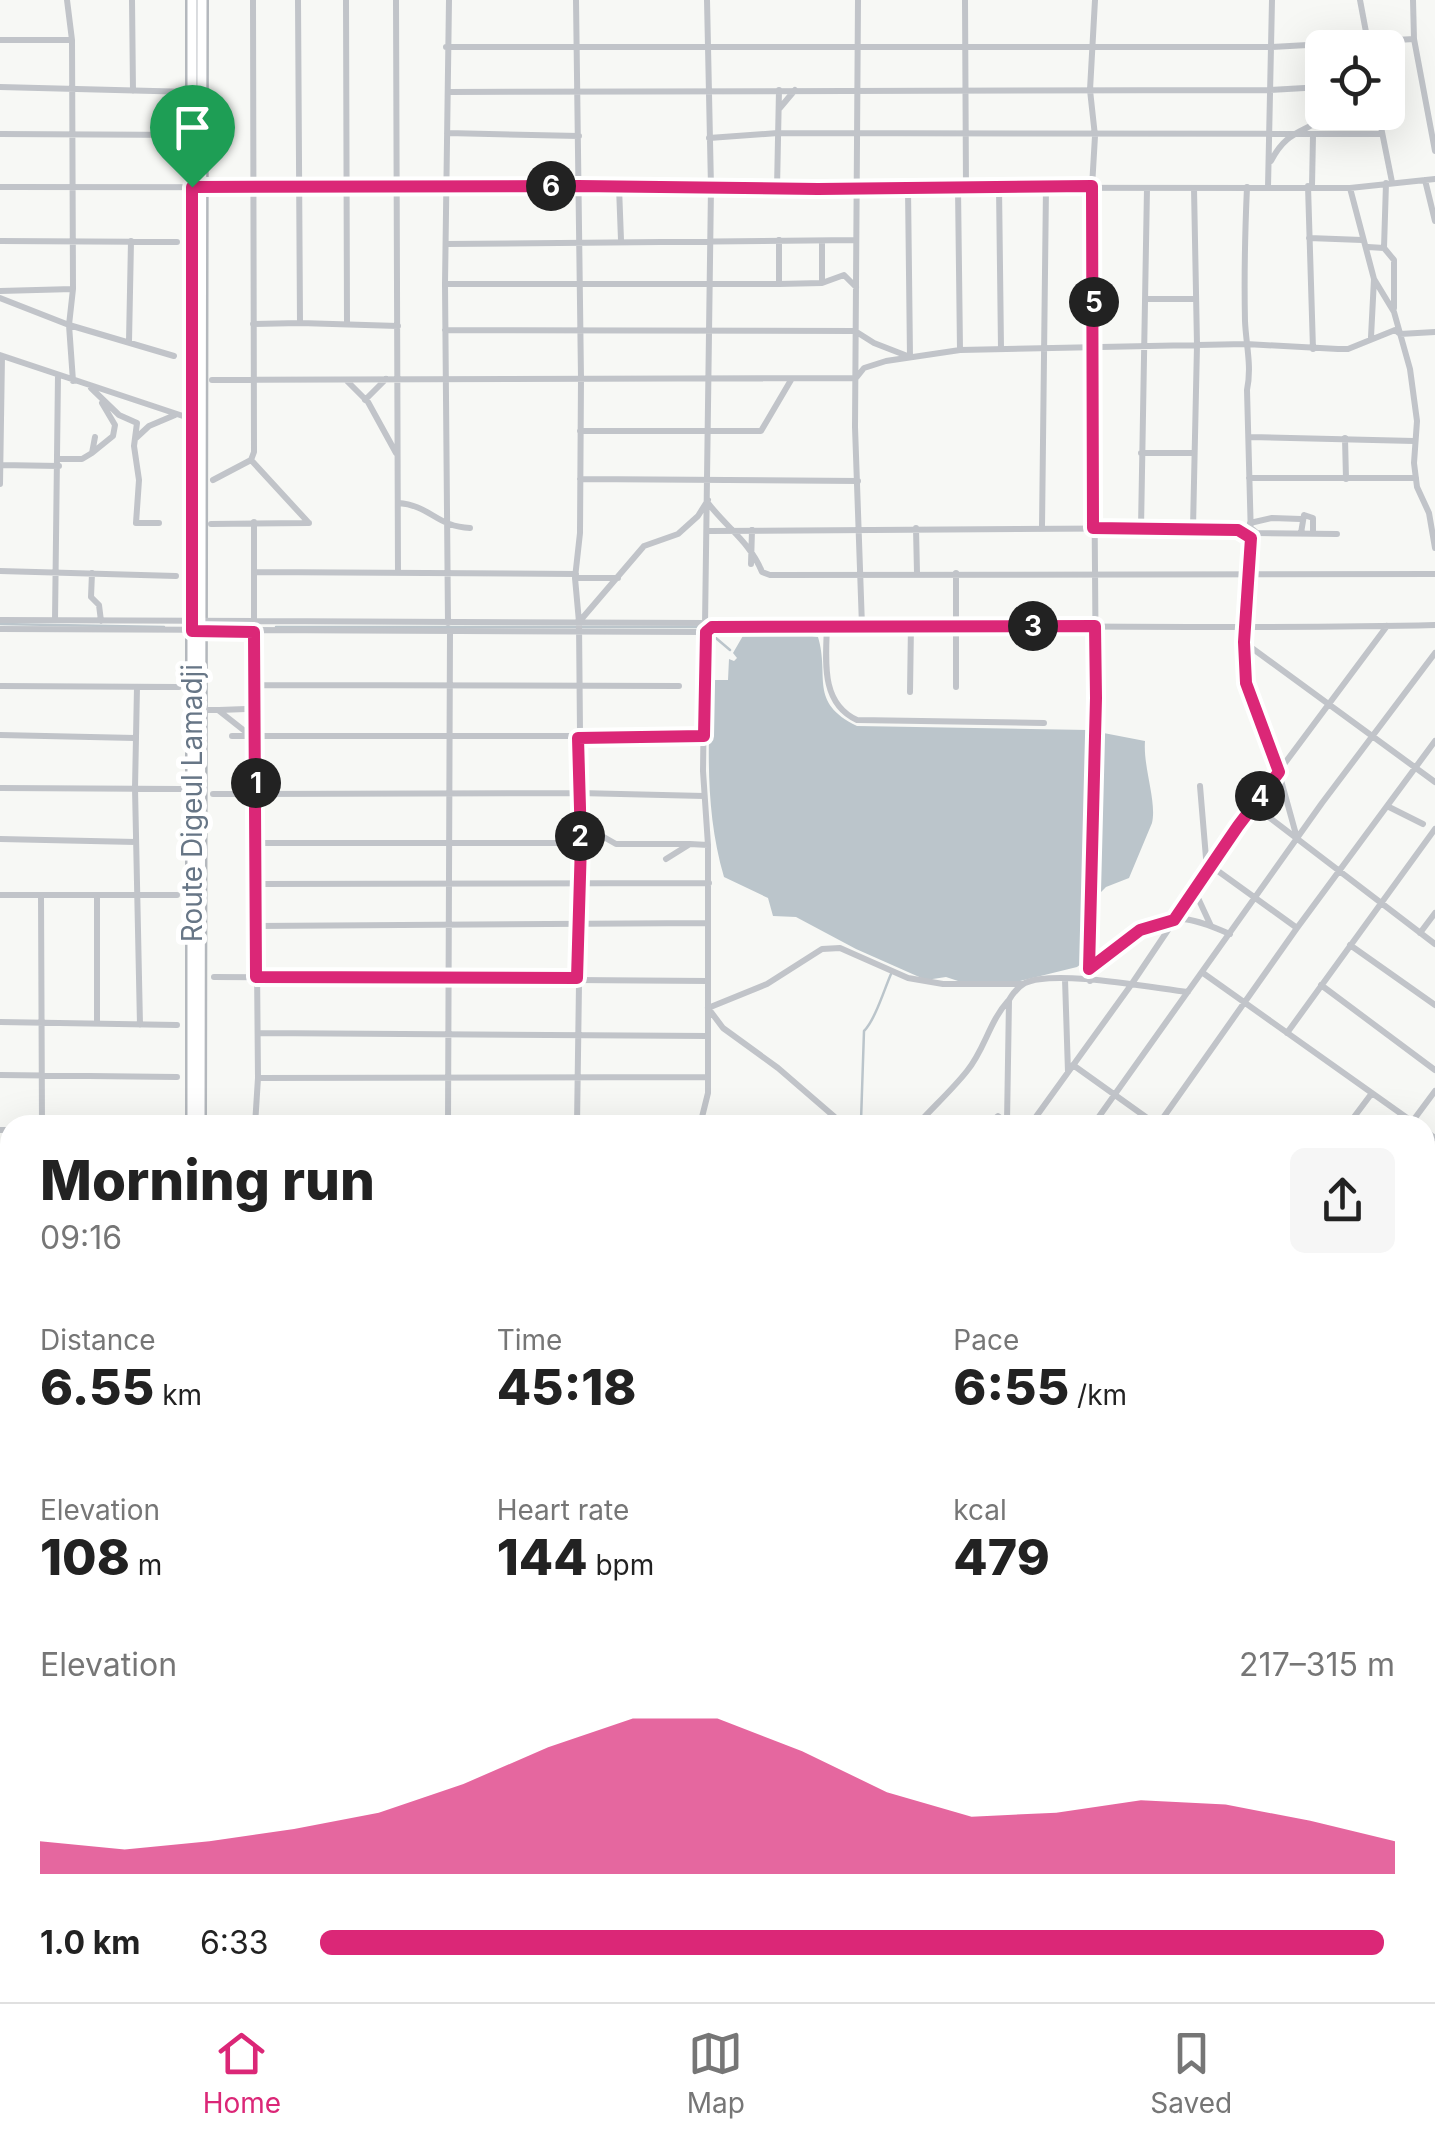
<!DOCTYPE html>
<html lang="en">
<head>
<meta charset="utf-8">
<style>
	:root { --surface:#fff; --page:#f6f6f6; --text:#222; --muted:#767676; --line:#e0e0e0; --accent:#db2777 }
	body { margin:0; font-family:Inter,sans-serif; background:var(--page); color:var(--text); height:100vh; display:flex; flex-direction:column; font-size:38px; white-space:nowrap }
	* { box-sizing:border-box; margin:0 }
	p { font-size:32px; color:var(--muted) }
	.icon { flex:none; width:55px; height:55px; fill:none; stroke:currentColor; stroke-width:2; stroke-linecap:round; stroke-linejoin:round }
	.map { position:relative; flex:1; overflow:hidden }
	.panel { position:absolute; left:0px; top:1115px; width:1435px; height:888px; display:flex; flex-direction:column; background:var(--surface); border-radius:30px 30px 0 0; box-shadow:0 10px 40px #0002 }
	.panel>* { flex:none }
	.fabs { position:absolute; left:1305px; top:30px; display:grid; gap:20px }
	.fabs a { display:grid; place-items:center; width:100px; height:100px; border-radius:15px; background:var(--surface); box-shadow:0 10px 40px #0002; font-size:50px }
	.pin { position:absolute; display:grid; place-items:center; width:85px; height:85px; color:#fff; margin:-102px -42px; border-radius:50% 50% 50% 0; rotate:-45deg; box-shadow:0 0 10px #0007 }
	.pin .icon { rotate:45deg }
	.km { position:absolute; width:50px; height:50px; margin:-25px; border-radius:50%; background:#222; color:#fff; font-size:28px; line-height:50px; text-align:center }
	.round { display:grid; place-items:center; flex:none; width:105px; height:105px; border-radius:15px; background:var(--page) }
	.summary { display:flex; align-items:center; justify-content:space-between; height:170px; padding:0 40px }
	h1 { font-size:55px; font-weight:800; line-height:75px }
	.figures { display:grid; grid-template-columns:repeat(3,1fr); gap:15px; height:170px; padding:10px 40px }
	.figures div { display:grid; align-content:center }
	.figures b { font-size:50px; font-weight:800 }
	.figures small { font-size:28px; font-weight:400 }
	.figures p { font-size:28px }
	.chart { height:280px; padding:20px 40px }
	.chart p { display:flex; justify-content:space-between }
	.chart svg { width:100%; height:180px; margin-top:10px; fill:var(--accent); opacity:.7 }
	ul { padding:0 40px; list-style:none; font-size:32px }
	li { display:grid; grid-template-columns:160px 120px 1fr; align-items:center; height:75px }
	li i { height:25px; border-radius:12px; background:var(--accent) }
	.tab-bar { display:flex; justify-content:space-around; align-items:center; height:140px; border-top:2px solid var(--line); background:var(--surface); font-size:28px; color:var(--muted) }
	.tab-bar a { display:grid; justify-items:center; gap:5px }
	.tab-bar .on { color:var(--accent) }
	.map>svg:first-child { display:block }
</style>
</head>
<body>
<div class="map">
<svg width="1435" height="2002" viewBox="0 0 1435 2002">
	<rect width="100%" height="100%" fill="#f7f8f5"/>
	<path fill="#bbc5cb" d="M794,633l24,4c12,40 -10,65 39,89l231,4 57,11c-2,27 12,60 7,82l-23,55 -23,9 -6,6c-4,28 4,56 -23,74l-65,16 -51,-1 -15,-5 -20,3 -70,-31 -60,-32 -23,-1 -5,-18 -44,-21c-19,-65 -16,-130 -13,-197h17l1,-21 5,2 3,-3 -4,-5 11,-19z
		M10,1867v125l36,1 9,9h-55v-131z"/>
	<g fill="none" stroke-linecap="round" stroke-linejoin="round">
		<path stroke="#bbc5cb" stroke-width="2.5" d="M0,624l164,3
			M276,627h423
			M710,633l20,17
			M861,1121l3,-90c11,-11 20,-41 27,-57
			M569,2002v-10"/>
		<defs>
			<path id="major" d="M192,0v1125
				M200,1125l2,-1125
				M192,1992l1,10
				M199,1992l1,10"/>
		</defs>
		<use href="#major" stroke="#b4b8bd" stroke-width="14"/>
		<path stroke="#c1c4c9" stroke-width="6" d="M67,0l5,40 1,249 -4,36 4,56
			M132,0l1,91
			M298,0l2,323 98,3
			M346,0l1,323
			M396,0l2,573
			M576,0l5,378 -1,155 -5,45 4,44 2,221 -4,282
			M858,0l-3,427 7,199
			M965,0l1,187
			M1360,0l9,48
			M1413,0l1,39 21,112
			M0,40h72
			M446,47h826l142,-8
			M0,87l192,5
			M448,92l822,-2 52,-3
			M1388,101l11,-7
			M779,109l16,-19
			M1378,112l14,70
			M447,133l132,3
			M0,134l192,1
			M709,138l69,-5 603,1
			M1271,161c18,-35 36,-26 58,-49
			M1425,180l10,41
			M1308,186l5,163
			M1312,186l1,-51
			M0,187l1350,1 85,-9
			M619,187l2,53
			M999,187l2,161
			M1247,187c-2,45 -3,89 -2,134 1,24 7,45 2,69l4,148 -7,105 2,40 33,90 18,65
			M1268,187l4,-187
			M777,188l2,-98
			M958,188l2,162
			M1350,188l24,91 -3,58
			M1309,238l53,2
			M0,241l177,1
			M446,244l410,-4
			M1368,247l16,1 2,-65
			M1384,248l10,12v48
			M1374,279l20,33 16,57 7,52 -3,42 3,24 12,26 6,35
			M822,283v-42
			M445,284h334l43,-1 22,-8 12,12
			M779,284v-44
			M0,291l73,-2
			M0,298l69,27 105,31
			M1145,299h51
			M253,324l47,-1
			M445,330l410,1 19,12 36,14 -2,-168
			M129,342l2,-101
			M0,355l192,64
			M212,380l644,-2 8,-10 22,-7 74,-11 286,-6 92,5h10l47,-19 5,4 35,-2
			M347,381l21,21 28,51
			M91,388l28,27 18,8 -3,23 5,34 -3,43h23
			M365,400l21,-21
			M580,431h181l30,-51
			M1250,437l164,4
			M1345,438l1,41
			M135,439l14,-13 26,-11
			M92,453l21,-17 2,-11 -13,-22
			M1141,453h51
			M59,459h23l10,-6 3,-16
			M251,460l57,62
			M0,465l59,1
			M1249,478h167
			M580,479l278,2
			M213,480l38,-20 3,-8 -1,-452
			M0,484l2,-128
			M398,503c32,2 39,24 72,25
			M708,503c19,25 42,39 54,69l8,3 665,-1
			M254,522v101
			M1250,523l22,-5 29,1
			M211,524l98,-1
			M1042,527l4,-340
			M916,528l1,45
			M1141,528l6,-340
			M1193,528l4,-183 -3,-157
			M1251,528l6,5 80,1
			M708,531l485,-3 45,2 12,7
			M1301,533l3,-18 9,3v15
			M751,564l1,-34
			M0,571l176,5
			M256,572l320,2
			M92,573l-1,24 8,8 2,16
			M575,578h43
			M0,620l706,3 6,4 -6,5 -706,-3
			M55,620l3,-245
			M579,622l65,-76 34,-12 20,-18 10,-16
			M448,623l-3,-339 4,-284
			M827,625c-1,35 -7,78 30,95l187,3
			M712,627c241,-5 482,4 723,-2
			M254,632l4,446 -3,47
			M1245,643l190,139
			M255,685l424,1
			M0,686l179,1
			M137,687l-2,101 5,237
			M956,687v-114
			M910,692l1,-67
			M208,710h10l33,26h453
			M219,710l27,-1
			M0,735l135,3
			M232,736h18
			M1200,786l7,84
			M0,788l181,1
			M213,794l366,-1 125,3
			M580,805l15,27 21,12h74
			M1253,805l182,139
			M1387,806l36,18
			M0,839l136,3
			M256,843h325
			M666,859l24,-15 18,1
			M1211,866l86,62
			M256,884l453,-1
			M1198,886v12l13,28
			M0,895h177
			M41,895l1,230
			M256,926l452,-3
			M1420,933l15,-20
			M1350,945l85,60
			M1090,968c24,-22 58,-51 93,-49 15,1 33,9 47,15
			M1203,973l214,152
			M214,977l494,4
			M1065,979l3,93
			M1090,981l6,-283 -4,-511 3,-51 -5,-46 5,-90
			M1321,985l114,85
			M0,1022l177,3
			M97,1023v-127
			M258,1033l450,3
			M1287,1033l148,-204
			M1073,1065l84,60
			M0,1075l177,2
			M259,1078l449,-1
			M1412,1122l23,-31
			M448,1125l2,-493
			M700,1125l8,-32v-248l-5,-74 8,-584 -4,-187
			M844,1125l-66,-57 -55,-40 -15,-20 59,-24 55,-35 18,-1 68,30 35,6h78
			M917,1125c16,-18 35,-35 50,-54 18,-22 22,-49 41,-70
			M987,1125l11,-9 9,7 2,-123c4,-7 9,-13 16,-17 30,-14 128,5 163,9
			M1030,1125l101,-140 107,-159 149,-200
			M1093,1125l229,-322 113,-150
			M1158,1125l139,-197 138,-187
			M1348,1125l24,-32
			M0,1130h10
			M1425,1131l10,7
			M0,1189h10
			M1425,1197l10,7
			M1425,1258l10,7
			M0,1308h10
			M1425,1323l10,8
			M0,1363h10
			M1425,1379l10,8
			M1425,1432l10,8
			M1425,1479l10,-14
			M0,1500h10
			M0,1556h10
			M1425,1563l10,-14
			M1425,1593l10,7
			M0,1607h10
			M1425,1648l10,-14
			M0,1685l10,-31
			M0,1701h10
			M1425,1736l10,-13
			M0,1770l10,3
			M1425,1781l10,6
			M1425,1818l10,-14
			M1425,1905l10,-13
			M1425,1989l10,-14
			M564,1992v10
			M726,1992l1,10
			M880,1992l9,10
			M1025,1992l12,10
			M1259,1992l13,10
			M89,2002l1,-10
			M140,2002v-10
			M309,2002l1,-10
			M376,2002v-10
			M458,2002l1,-10
			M485,2002v-10
			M574,2002v-10
			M621,2002v-10
			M672,2002v-10
			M800,2002v-5
			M856,2002v-10
			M919,2002l7,-10
			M981,2002l7,-10
			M1043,2002l7,-10
			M1104,2002l8,-10
			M1166,2002l7,-10
			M1230,2002l7,-10
			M1292,2002l7,-10
			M1353,2002l7,-10
			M1416,2002l7,-10"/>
		<use href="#major" stroke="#fff" stroke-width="9"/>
	</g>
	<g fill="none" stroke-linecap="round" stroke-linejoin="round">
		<defs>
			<path id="route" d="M578,186l240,3 274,-3 1,342 145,2 13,8 -7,104 2,41 33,89 -41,54 -64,94 -34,10 -51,39 7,-271 -1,-72 -383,1 -6,5 -2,104 -126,2 3,105 -4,135 -321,-1 -2,-345 -62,-1v-444z"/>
		</defs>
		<use href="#route" stroke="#fff" stroke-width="20"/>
		<use href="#route" stroke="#db2777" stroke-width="12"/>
	</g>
	<g text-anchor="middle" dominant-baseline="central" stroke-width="10" stroke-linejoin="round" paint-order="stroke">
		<g font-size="28" fill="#677686" stroke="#fff">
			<text transform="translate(192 803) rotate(-90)">Route Digeul Lamadji</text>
		</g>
	</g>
</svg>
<div class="fabs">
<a><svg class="icon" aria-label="locate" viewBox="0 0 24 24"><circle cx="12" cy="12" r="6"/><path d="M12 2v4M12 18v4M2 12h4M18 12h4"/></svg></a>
</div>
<div class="pin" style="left:192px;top:187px;background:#1e9e55"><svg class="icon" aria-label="arrive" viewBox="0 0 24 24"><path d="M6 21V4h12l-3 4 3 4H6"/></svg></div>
<b class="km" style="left:256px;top:783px">1</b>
<b class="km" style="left:580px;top:836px">2</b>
<b class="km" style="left:1033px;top:626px">3</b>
<b class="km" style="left:1260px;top:796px">4</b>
<b class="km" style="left:1094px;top:302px">5</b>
<b class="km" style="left:551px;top:186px">6</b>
<section class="panel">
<div class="summary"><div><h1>Morning run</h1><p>09:16</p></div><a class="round"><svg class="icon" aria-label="share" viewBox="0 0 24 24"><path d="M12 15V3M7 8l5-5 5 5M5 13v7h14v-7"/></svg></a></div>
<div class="figures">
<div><p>Distance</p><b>6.55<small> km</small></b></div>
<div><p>Time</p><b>45:18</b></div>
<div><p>Pace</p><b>6:55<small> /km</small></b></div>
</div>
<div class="figures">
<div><p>Elevation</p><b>108<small> m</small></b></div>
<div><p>Heart rate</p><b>144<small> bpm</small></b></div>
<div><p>kcal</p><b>479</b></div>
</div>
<div class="chart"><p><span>Elevation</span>217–315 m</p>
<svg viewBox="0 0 160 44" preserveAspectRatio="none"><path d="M0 44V36L10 38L20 36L30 33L40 29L50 22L60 13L70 6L80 6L90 14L100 24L110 30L120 29L130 26L140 27L150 31L160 36V44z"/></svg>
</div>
<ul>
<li><b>1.0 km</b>6:33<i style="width:99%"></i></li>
</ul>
</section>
</div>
<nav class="tab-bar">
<a class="on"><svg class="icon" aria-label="home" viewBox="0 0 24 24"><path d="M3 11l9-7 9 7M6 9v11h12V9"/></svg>Home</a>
<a><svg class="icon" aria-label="map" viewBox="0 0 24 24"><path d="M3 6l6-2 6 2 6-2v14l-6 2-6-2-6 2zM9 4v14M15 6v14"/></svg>Map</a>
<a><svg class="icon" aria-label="saved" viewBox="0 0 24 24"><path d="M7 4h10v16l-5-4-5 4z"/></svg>Saved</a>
</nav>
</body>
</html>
